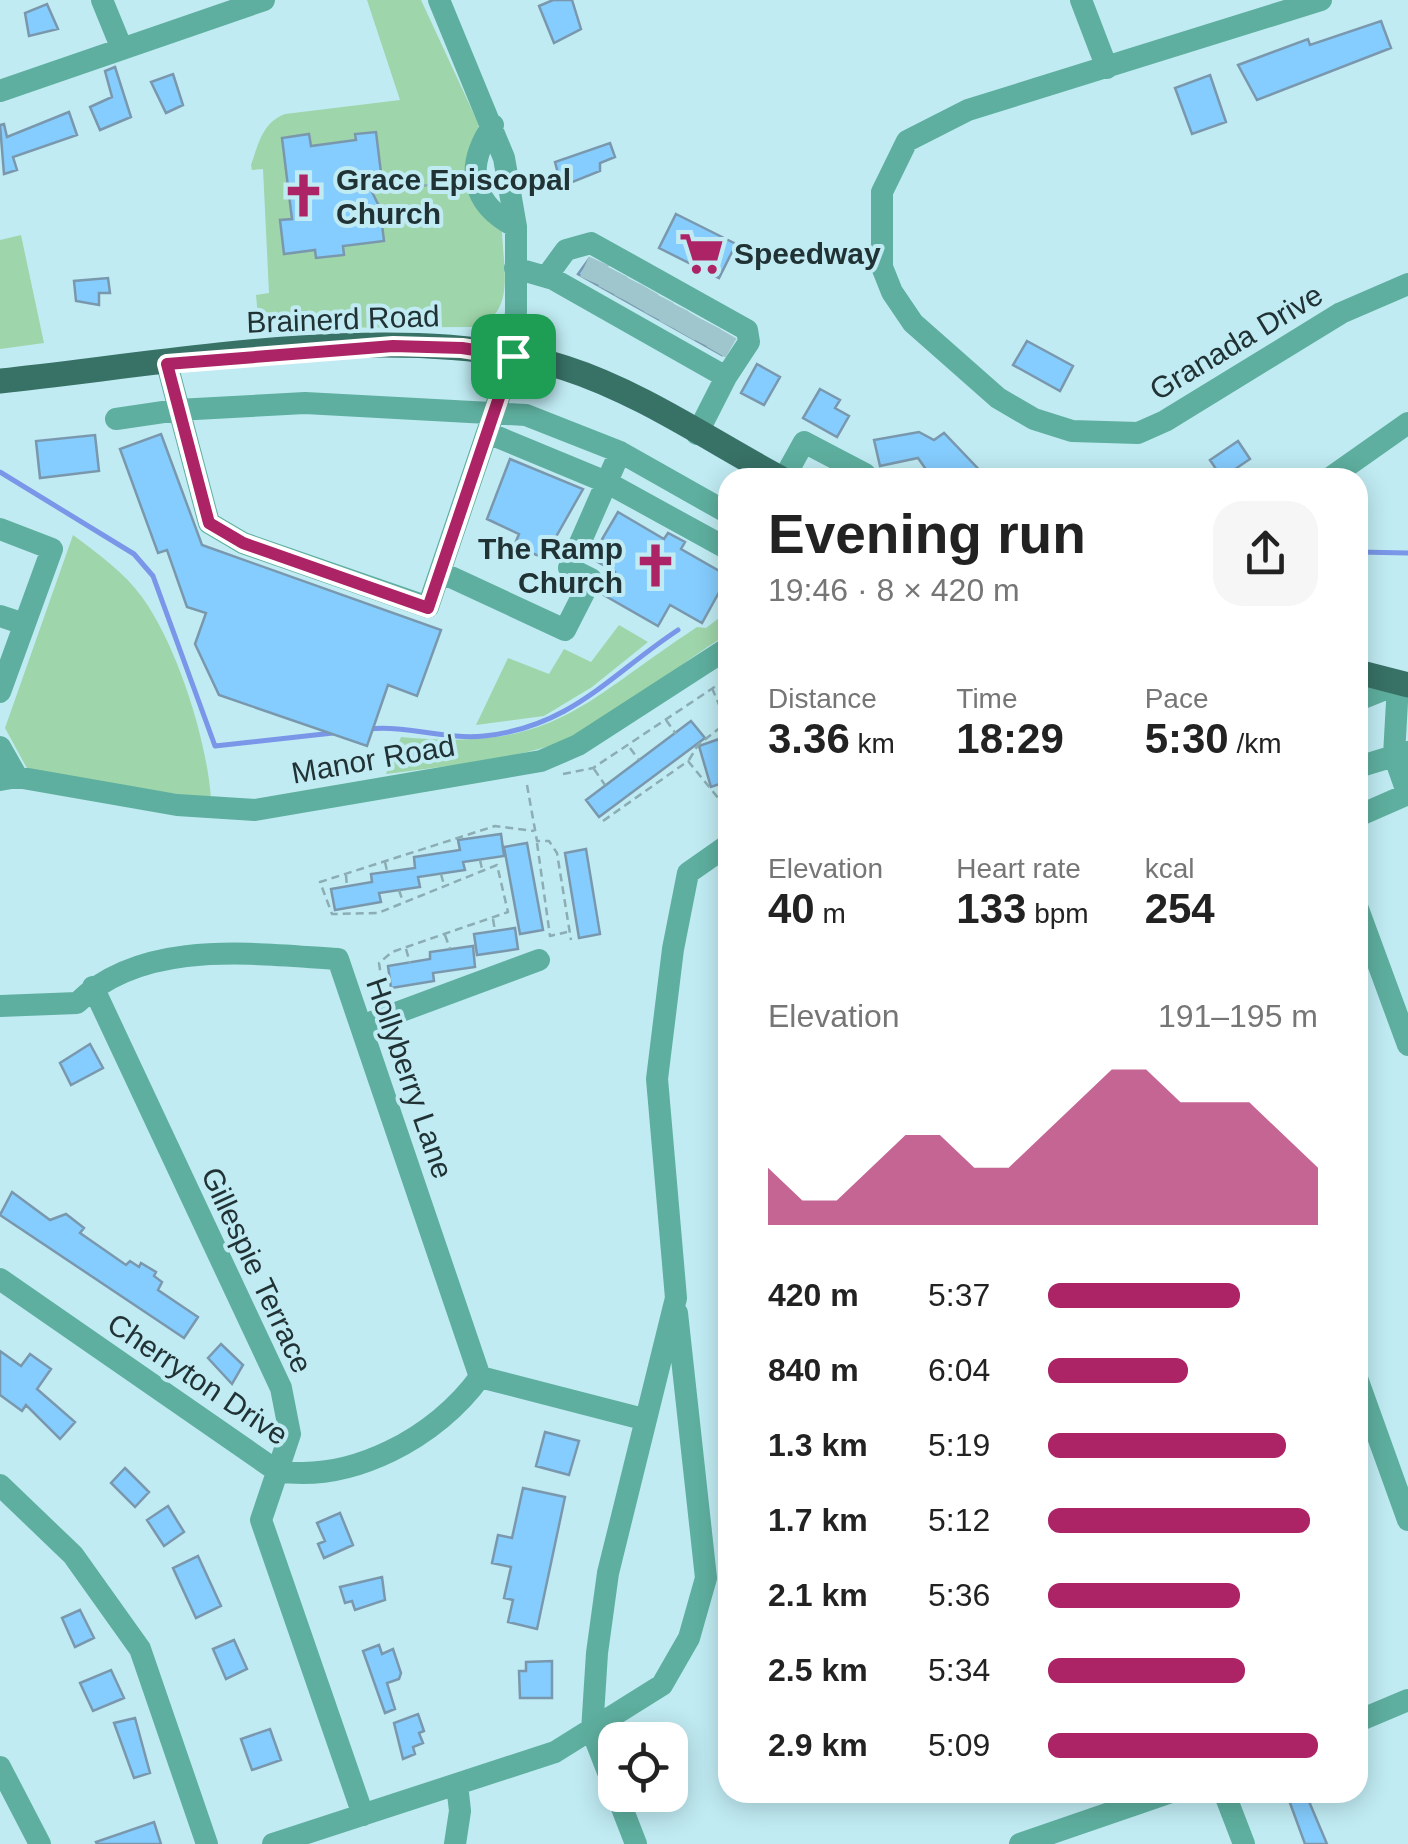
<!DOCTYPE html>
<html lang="en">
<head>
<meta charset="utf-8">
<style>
	:root { --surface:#fff; --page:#f6f6f6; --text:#222; --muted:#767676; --accent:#ad2466 }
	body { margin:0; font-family:Helvetica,sans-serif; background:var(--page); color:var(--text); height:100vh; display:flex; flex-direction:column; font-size:38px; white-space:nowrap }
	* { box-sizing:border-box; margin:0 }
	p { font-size:32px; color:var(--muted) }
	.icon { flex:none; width:55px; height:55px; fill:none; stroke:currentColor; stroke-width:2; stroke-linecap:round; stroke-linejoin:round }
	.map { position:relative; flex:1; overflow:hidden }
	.drawer { position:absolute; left:718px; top:468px; width:650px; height:1335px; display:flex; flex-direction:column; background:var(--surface); border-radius:30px; box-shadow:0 5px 25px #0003 }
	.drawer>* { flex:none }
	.controls { position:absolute; left:598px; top:1722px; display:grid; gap:20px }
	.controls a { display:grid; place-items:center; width:90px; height:90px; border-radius:20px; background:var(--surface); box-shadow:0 5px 25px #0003; font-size:50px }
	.pin { position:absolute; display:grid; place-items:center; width:85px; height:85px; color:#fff; margin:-42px; border-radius:20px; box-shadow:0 5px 15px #0006 }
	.round { display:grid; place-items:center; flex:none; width:105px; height:105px; border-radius:30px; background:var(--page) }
	.head { display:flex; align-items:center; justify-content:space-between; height:170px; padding:0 50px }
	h1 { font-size:55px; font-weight:600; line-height:75px }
	.figures { display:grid; grid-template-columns:repeat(3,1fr); gap:15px; height:170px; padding:10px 50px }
	.figures div { display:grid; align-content:center }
	.figures b { font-size:42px; font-weight:600 }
	.figures small { font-size:28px; font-weight:400 }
	.figures p { font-size:28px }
	.chart { height:280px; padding:20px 50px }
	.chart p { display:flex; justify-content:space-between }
	.chart svg { width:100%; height:180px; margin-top:10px; fill:var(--accent); opacity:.7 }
	ul { padding:0 50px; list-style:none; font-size:32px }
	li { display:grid; grid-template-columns:160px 120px 1fr; align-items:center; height:75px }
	li i { height:25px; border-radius:12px; background:var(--accent) }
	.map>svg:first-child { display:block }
</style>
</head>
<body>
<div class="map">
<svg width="1408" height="1844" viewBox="0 0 1408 1844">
	<rect width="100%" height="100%" fill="#c0ebf3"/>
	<path fill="#9fd5aa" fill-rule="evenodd" d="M367,0h54l58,125c-10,30 -7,55 -1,85l24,21c1,37 15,86 -30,96l-199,1 -15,-11 -2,-22 13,-2 -6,-124 -11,1 -1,-5c8,-22 11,-42 34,-51l115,-14zM376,132l5,40 -8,2c-3,26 8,42 11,67l-41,5v9l-27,3 -1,-8 -31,4 -4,-33 12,-2 -9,-81 26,-4 2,12 45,-6v-6z
		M21,235l23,108 -44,6v-109z
		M73,535c24,18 51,37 69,62 35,48 65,143 69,202l-182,-27 -24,-44z
		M727,612v23c-50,28 -112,88 -160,105 -57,21 -122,26 -181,34l15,-37c153,15 178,-32 296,-110l9,1z
		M619,625l29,17 -56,45 -48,29 -68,9 32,-67 41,16 15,-25 27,13z"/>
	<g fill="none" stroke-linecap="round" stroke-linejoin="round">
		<path stroke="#7a96e8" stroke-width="5" d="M0,472l134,82 19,22 62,170 118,-13
			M1358,552l50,1
			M369,729c38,-4 77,11 115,7 87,-9 127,-62 194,-106"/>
	</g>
	<path fill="#85cdfe" stroke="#7a98ad" stroke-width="2.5" d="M553,0h19l9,29 -27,14 -15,-37z
		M47,4l11,25 -29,7 -4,-23z
		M1381,21l10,27 -134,52 -19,-35 70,-26 2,6z
		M115,67l16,50 -31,13 -10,-23 22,-10 -7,-26z
		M173,74l10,31 -17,8 -15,-31z
		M1210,75l16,47 -34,12 -17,-46z
		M69,112l8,23 -64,22 4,13 -13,4 -4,-49 4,-1 3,13z
		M376,132l5,41 -8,1 -2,16 9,18 4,33 -41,5 1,9 -28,3 -1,-8 -31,4 -4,-34 12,-1 -10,-81 27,-4 2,12 45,-6 -1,-6z
		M610,143l5,14 -15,6v8l-30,12 -5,-8 -6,2 -4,-15z
		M676,214l60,30 -17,34 -60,-30z
		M589,259l144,80 -11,16 -144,-81z
		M108,278l2,15h-11v12l-23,-4 -2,-20z
		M1027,341l46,25 -13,25 -47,-26z
		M757,364l23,13 -16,28 -23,-12z
		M820,389l20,11 -5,8 14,8 -12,21 -34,-19z
		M919,432l15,8 10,-7 43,45h-55l-14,-20 -38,8 -6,-26z
		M161,434l41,111 239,85 -24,66 -29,-11 -21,61 -148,-51 -24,-51 11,-31 -19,-6 -20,-57 -9,3 -38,-104z
		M95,435l4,36 -59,7 -4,-37z
		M1238,441l12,18 -28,19 -12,-18z
		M510,459l73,30 -39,69 -30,-12 5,-12 -32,-15z
		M618,512l46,27 4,-6 17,9 -4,7 47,27 -26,47 -32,-18 -12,21 -56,-32 13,-22 -24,-14z
		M691,721l14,17 -106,79 -13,-17z
		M719,739l9,42 -17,6 -12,-41z
		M501,834l3,22 -41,6 2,8 -47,7 2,10 -41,6 2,9 -46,8 -4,-21 41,-7 -1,-8 44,-6 -1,-11 46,-7 -2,-10z
		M527,843l16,87 -23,4 -16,-87z
		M586,849l14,85 -21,4 -14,-85z
		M515,928l3,21 -41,6 -3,-21z
		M473,946l2,21 -42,6 1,8 -43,7 -3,-22 42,-7v-7z
		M90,1044l13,24 -32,17 -11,-22z
		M12,1192l38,28 16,-6 18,14 -4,5 46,32 4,-4 9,6 2,-4 15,9 -2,4 8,6 -4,8 40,27 -14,21 -184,-123z
		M221,1344l22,21 -11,19 -24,-26z
		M0,1351l21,15 9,-12 21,15 -14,20 38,33 -15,17 -34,-34 -4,6 -22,-16z
		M545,1432l34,9 -10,34 -33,-9z
		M125,1468l24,24 -14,15 -24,-24z
		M523,1488l42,9 -28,132 -29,-7 5,-22 -9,-2 7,-31 -19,-4 6,-28 14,3z
		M168,1506l16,26 -20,14 -17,-26z
		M340,1513l13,32 -29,13 -6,-14 7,-3 -8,-18z
		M198,1556l23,50 -25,12 -23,-50z
		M382,1577l3,23 -30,10 -3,-9 -7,2 -5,-16z
		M80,1610l14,28 -19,9 -13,-29z
		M234,1640l13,29 -21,10 -13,-30z
		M379,1645l3,9 11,-5 8,24 -2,6 -12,4 8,26 -10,4 -22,-62z
		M552,1661v37h-32l-1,-27h7v-9z
		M111,1670l13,28 -31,13 -13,-28z
		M418,1714l6,17 -5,2 4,10 -10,4 2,7 -12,5 -9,-36z
		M135,1718l15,55 -16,5 -20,-55z
		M270,1729l11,31 -29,10 -11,-31z
		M1286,1792h19l22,52h-22z
		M154,1822l7,22h-64l-1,-2z"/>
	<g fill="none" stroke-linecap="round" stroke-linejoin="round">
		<path stroke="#a0c6cd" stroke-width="22" stroke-dasharray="22 11" stroke-linecap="butt" d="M590,281l9,-20
			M608,291l10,-19
			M624,300l10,-19
			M638,308l11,-19
			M654,317l10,-19
			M669,326l10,-20
			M685,335l11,-19
			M701,343l10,-19
			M716,352l11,-19"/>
		<path stroke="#8badb3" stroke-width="2.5" stroke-dasharray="8 5" stroke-linecap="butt" d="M371,190l83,-7
			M712,688l16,38
			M666,720l10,14
			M630,748l9,12
			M689,760l9,-15 28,-22
			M594,769l11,16
			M563,774l30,-6 135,-90
			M527,785l10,56h12l8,12 14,87
			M603,821l85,-60 40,49
			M537,843l13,93 17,-4
			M480,860l2,9
			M385,862l2,9
			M441,874l3,11
			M346,875l1,12
			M399,890l4,12
			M493,919l2,12
			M445,935l5,14
			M406,949l4,14
			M384,996l-5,-33 13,-11 116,-40 -11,-47 -119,48 -46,1 -12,-32 175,-56 39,5"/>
		<path stroke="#5eaf9f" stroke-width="22" d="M102,0l20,49
			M1081,0l26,68
			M1321,0l-353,110 -61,31 -25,51v75l10,25 21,31 85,75 36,21 38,12 66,2 27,-12 176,-108 67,-29
			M0,91l264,-91
			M493,125c-29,42 -22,79 23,102
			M515,268l38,11 173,98 -29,57
			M547,276l19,-26 25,-7 156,87 2,12 -23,35
			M167,364l42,159 34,20 185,64 85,-251 3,-45v-84l-12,-69 -65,-158
			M116,419l61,-9 128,-7 221,12 94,37 108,61
			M488,433l118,49 122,67
			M784,478l20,-36 61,32
			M1330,478l78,-55
			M0,529l52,20 -52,143
			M440,572l125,58 26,-51 -22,-11 51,-116
			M0,616l24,8
			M1358,700l40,-16 -4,71 14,40
			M0,747l17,30
			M1358,767l49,-15
			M0,780l17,-3 160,28 78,5 286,-49 37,-16 150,-97
			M1358,816l50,-22
			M1358,909l50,136
			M93,987l188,401 9,46 -29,86 102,295
			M0,1006l77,-3c66,-65 177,-49 261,-44l142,418
			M361,1026l178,-66
			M0,1279l277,192c75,12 160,-34 203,-94l163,42
			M1358,1381l50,139
			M0,1485l73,70 67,94 67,195
			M1358,1721l50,-21
			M0,1767l40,77
			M615,1790l-23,-59 5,-78 11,-80 68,-275 -19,-219 16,-130 15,-76 40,-28
			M1224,1792l20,52
			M617,1795l19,49
			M273,1844l282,-92 107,-67 27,-47 17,-60 -29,-265
			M455,1844l5,-33 -3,-27
			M1020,1844l151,-52"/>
		<path stroke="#387166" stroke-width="25" d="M0,381c165,-17 407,-64 565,-13 75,24 146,73 215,110
			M1358,672l50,13"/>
	</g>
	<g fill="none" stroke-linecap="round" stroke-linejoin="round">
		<defs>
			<path id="route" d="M393,346l69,2 51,8 -85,252 -185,-65 -34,-20 -42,-159z"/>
		</defs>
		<use href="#route" stroke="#fff" stroke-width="20"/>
		<use href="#route" stroke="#ad2466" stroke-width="12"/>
	</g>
	<defs>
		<symbol id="church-bare" viewBox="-9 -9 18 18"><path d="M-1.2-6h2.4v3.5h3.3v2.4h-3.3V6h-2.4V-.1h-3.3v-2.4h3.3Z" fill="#ad2466" stroke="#c0ebf3" stroke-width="2.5" paint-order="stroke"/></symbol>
		<symbol id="supermarket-bare" viewBox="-9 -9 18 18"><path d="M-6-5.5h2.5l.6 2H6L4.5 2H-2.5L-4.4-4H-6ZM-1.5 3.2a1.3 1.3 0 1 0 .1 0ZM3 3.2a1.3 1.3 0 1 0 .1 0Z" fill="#ad2466" stroke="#c0ebf3" stroke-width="2.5" paint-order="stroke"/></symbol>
	</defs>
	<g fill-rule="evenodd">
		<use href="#church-bare" x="272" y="164" width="63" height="63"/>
		<use href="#supermarket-bare" x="670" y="222" width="63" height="63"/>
		<use href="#church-bare" x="624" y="534" width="63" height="63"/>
	</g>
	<g text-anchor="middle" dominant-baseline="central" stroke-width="8" stroke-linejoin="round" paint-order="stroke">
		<g font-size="30" font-weight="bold" fill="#213235" stroke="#c0ebf3" text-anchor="start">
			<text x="336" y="179">Grace Episcopal<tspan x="336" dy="34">Church</tspan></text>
			<text x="734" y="253">Speedway</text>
			<text x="623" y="548" text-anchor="end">The Ramp<tspan x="623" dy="34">Church</tspan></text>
		</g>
		<g font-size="30" fill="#213235" stroke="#c0ebf3">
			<text transform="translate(343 319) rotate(-2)">Brainerd Road</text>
			<text transform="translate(1236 342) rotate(-31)">Granada Drive</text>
			<text transform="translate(373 759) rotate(-10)">Manor Road</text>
			<text transform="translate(410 1078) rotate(71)">Hollyberry Lane</text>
			<text transform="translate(257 1270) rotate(65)">Gillespie Terrace</text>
			<text transform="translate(198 1379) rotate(34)">Cherryton Drive</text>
		</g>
	</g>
</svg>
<div class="controls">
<a><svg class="icon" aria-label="locate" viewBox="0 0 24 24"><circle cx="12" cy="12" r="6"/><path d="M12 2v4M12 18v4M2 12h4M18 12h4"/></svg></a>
</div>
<div class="pin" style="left:513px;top:356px;background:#1e9e55"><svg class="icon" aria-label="arrive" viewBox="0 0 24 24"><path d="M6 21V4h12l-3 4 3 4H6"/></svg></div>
<section class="drawer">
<div class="head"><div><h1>Evening run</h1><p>19:46 · 8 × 420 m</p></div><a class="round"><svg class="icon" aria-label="share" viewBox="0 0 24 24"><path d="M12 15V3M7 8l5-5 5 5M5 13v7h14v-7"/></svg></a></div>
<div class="figures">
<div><p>Distance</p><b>3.36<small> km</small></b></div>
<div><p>Time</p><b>18:29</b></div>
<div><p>Pace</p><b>5:30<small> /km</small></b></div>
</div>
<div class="figures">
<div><p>Elevation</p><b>40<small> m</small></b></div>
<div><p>Heart rate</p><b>133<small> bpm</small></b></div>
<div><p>kcal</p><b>254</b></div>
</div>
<div class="chart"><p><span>Elevation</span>191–195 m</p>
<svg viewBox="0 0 160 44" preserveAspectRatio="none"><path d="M0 44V30L10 38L20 38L30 30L40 22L50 22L60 30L70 30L80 22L90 14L100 6L110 6L120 14L130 14L140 14L150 22L160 30V44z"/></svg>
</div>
<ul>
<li><b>420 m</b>5:37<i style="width:71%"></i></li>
<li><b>840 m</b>6:04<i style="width:52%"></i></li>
<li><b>1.3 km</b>5:19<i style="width:88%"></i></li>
<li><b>1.7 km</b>5:12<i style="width:97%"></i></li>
<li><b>2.1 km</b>5:36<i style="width:71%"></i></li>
<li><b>2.5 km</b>5:34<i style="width:73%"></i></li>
<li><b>2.9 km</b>5:09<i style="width:100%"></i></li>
</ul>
</section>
</div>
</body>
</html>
